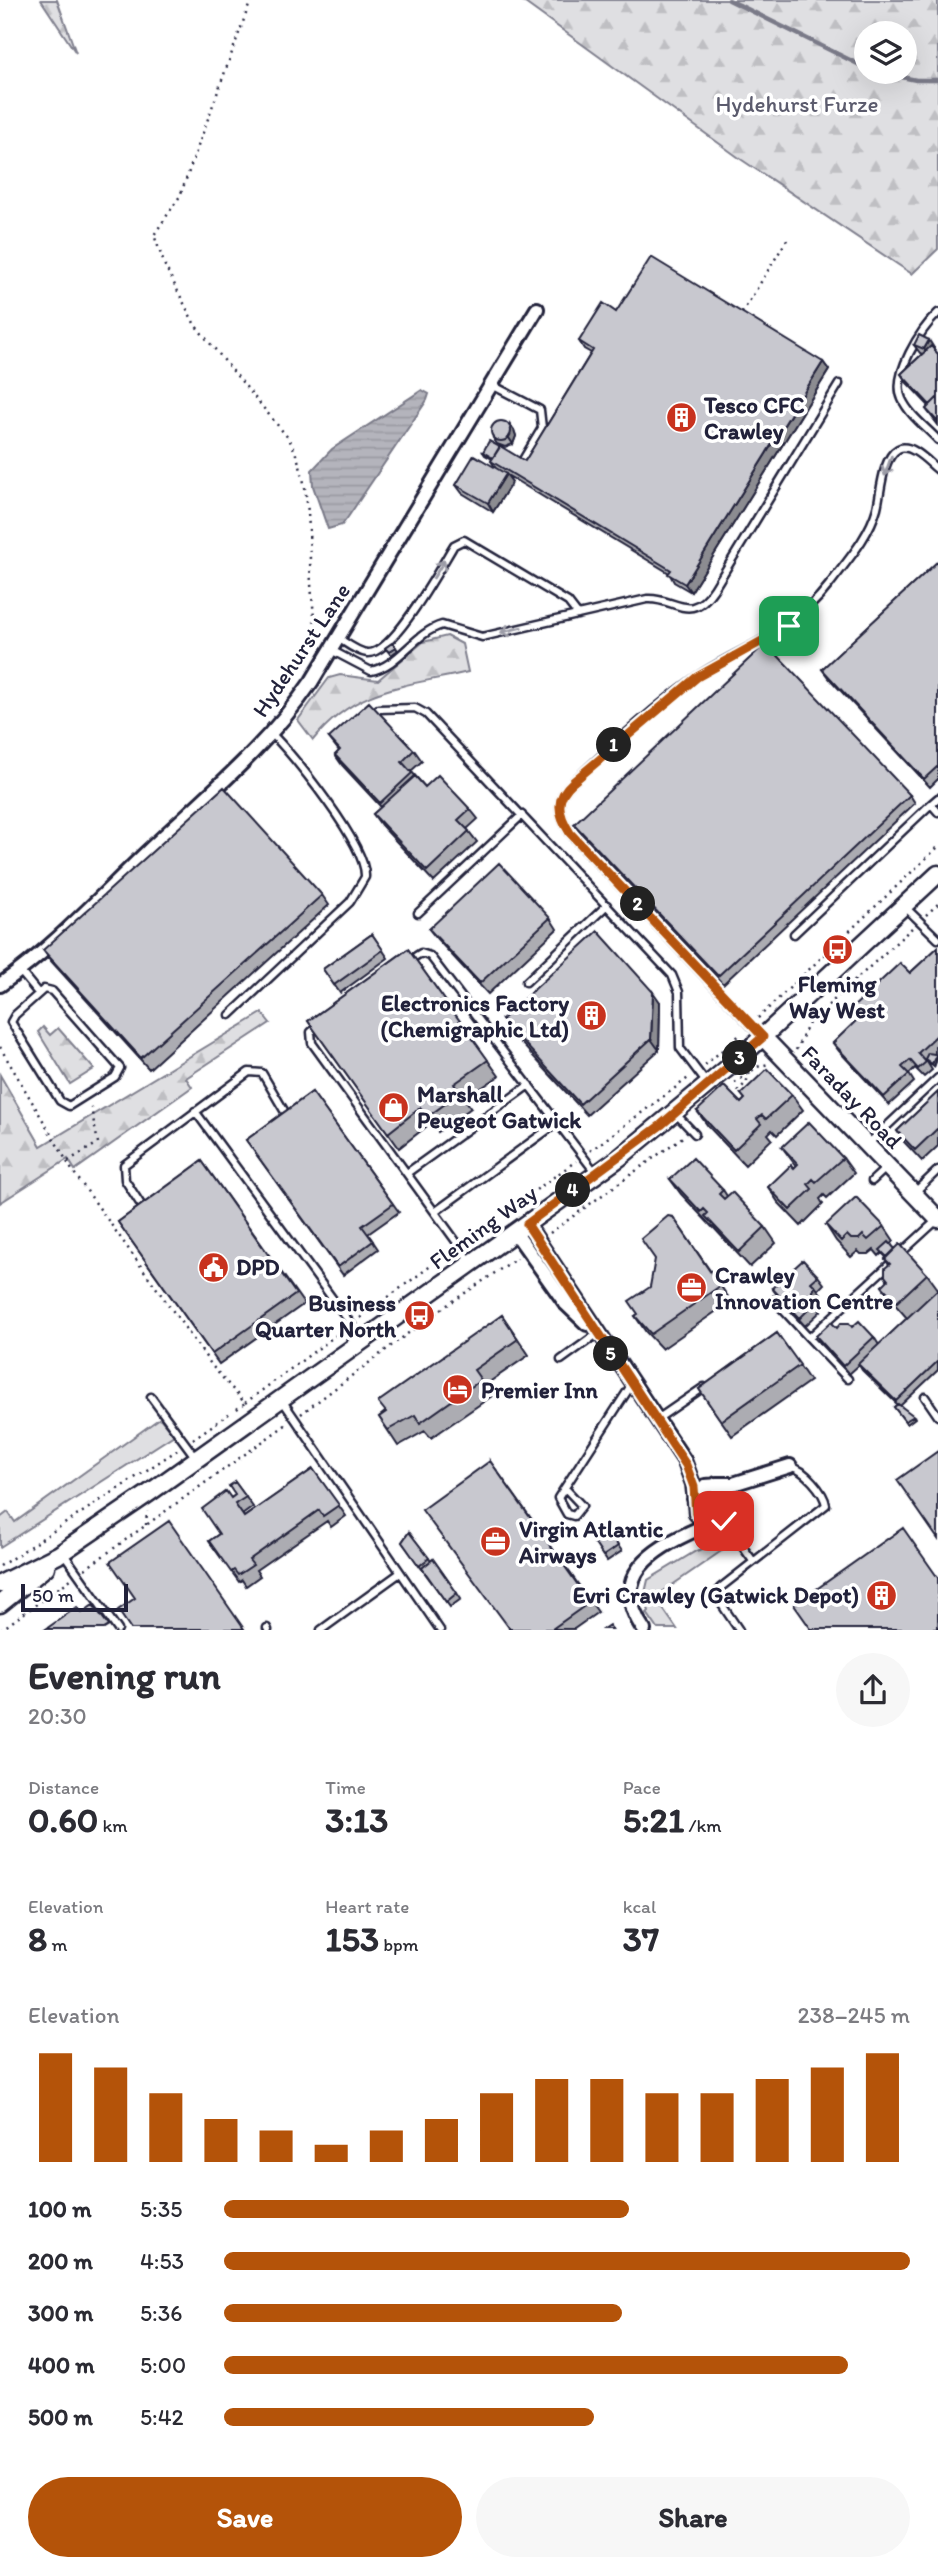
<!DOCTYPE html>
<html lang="en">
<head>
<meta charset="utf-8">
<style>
	:root { --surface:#fff; --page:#f7f7f7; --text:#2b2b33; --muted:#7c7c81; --accent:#b45309 }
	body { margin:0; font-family:Itim,sans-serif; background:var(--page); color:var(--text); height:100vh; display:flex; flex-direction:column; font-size:26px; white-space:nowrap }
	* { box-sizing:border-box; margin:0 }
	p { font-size:23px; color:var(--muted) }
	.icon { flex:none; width:38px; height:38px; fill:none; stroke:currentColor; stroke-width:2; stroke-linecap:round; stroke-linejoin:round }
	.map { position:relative; height:1630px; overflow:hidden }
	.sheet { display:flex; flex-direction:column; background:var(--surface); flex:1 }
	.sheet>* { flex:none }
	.controls { position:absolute; left:854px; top:21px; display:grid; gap:14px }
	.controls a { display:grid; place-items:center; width:63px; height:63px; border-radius:50%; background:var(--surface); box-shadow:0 7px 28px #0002; font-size:35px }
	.scale { position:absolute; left:21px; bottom:18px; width:107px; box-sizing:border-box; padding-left:7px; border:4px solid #22223b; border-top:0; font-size:19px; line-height:24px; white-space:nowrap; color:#22223b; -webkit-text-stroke:5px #fff; paint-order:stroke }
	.pin { position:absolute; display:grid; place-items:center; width:60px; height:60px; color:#fff; margin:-30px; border-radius:14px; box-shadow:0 4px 10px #0006 }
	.km { position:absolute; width:35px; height:35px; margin:-18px; border-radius:50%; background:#222; color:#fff; font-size:19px; line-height:35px; text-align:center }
	.round { display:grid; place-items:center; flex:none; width:74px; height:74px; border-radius:37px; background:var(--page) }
	.summary { display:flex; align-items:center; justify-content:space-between; height:119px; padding:0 28px }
	h1 { font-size:38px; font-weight:800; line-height:52px }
	.metrics { display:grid; grid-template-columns:repeat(3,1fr); gap:10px; height:119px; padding:7px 28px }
	.metrics div { display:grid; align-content:center }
	.metrics b { font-size:35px; font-weight:800 }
	.metrics small { font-size:19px; font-weight:400 }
	.metrics p { font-size:19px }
	.chart { height:196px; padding:14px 28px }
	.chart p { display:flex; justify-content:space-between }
	.chart svg { width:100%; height:126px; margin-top:7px; stroke:var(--accent); stroke-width:6 }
	.action { display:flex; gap:14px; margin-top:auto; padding:14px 28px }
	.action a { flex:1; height:80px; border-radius:42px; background:var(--accent); color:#fff; font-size:28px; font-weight:800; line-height:80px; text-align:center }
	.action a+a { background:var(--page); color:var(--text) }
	ul { padding:0 28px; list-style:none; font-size:23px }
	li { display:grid; grid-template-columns:112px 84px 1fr; align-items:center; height:52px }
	li i { height:18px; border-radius:9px; background:var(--accent) }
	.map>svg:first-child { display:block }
</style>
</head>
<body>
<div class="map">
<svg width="938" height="1630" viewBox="0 0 938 1630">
	<defs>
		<pattern id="forest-firs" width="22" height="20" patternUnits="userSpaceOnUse" patternTransform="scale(1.75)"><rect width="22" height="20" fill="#dfdfe2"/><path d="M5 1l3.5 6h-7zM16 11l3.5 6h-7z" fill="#bfbfc3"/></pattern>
		<pattern id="water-rules" width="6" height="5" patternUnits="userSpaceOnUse" patternTransform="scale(1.75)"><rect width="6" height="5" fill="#b4b4bc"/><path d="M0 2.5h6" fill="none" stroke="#9a9aa2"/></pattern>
	</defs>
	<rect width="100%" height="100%" fill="#fff"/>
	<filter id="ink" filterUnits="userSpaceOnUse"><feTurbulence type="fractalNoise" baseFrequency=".0143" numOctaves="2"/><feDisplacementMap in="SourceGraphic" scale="14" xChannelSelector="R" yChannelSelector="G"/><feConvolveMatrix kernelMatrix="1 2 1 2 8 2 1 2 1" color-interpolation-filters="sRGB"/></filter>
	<g filter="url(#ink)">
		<path fill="#dfdfe2" stroke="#80808e" stroke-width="2" d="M160,1418l14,17 -174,112v-29l8,-6 7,10z
			M728,1542l2,3 -75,52 22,32h-19l-11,-16 2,-2 -5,-14 4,-17 48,-29z"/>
		<path fill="url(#forest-firs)" stroke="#80808e" stroke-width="2" fill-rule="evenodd" d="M41,0h16l19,53z
			M521,0h417v249l-26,25 -170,-114zM866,33h39v39h-39z
			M447,636l15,8 6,28c-64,15 -111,14 -155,68l-15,-20 31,-42 11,-3 38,5 45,-38z
			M262,1013l8,10 -84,55 6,9 -117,83 -7,-11 -68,44v-128l41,71z
			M43,1027l7,8 8,-7 36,41 -24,15 -32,-52z"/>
		<path fill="url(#water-rules)" stroke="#7a7a88" stroke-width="2" d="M422,390l7,4 -2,6 -79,117 -6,8 -14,4 -15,-43 -1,-16 20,-21z"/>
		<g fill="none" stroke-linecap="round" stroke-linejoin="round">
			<path stroke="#7a7a88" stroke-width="4.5" d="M729,0l137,68
				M878,72l38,8h22"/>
			<defs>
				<path id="service" d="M938,313c-17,16 -47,62 -36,86 7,16 25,29 36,41
					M492,385l48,25 2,18 -18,30
					M338,638c8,5 19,14 29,15 26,3 74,-87 87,-108l10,-5 104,62 10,13
					M331,650l40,21c29,-6 43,-38 71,-46l40,12 165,-38c28,-2 43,26 67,-10l125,-205
					M378,709l37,-1 11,6 246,261 7,17 1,56 28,37
					M938,798l-7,6 7,8
					M905,907l33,32
					M418,913l104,-98
					M794,934l137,-130
					M408,961l13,-8 9,3 165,216
					M20,971l18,22
					M526,982l81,-77
					M44,989l8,2 68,77 -5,9 -46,29 -9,-5 -49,-79 4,-7z
					M230,1015l120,-113 15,-25c2,-32 -70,-119 -93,-143
					M320,1025l-9,7 1,11 159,219
					M761,1036l-191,-203c-13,-20 -15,-35 3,-51 39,-36 78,-73 122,-104 51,-35 92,-39 134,-93 18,-24 40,-48 48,-77 4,-16 5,-50 21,-59 13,-7 31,14 40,21
					M195,1111l167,228
					M675,1113l20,21
					M868,1144l70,-66
					M407,1173l122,-88
					M872,1181l14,-13
					M915,1192l23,-22
					M145,1211l-20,-31 -1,-15 125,-93 13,1 27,46
					M435,1212l122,-89
					M901,1253l36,-33
					M774,1300l35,38 84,-77
					M809,1338l39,41
					M561,1360l36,-26
					M151,1397l45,61
					M925,1397l13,19
					M282,1400l158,230
					M656,1420l48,-33
					M565,1488l17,18 -8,10 -7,-2 -9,-16 74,-114
					M724,1521l29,40
					M64,1554l54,76
					M267,1628l1,2
					M321,1630l79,-57
					M739,1630l-21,-31 2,-11 106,-83c-2,-13 -22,-36 -35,-38"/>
				<path id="minor" d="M0,985c53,-37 99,-87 146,-132 58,-55 120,-105 166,-172l225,-372
					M527,1224l157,236 9,24 3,30 8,8 10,2
					M515,1232l51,72 21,20
					M716,1484h17l57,-18
					M644,1630c-37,-54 9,-82 56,-102 13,-5 25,-4 32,-18l-1,-14 -11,-11 -15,1 -11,13"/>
				<path id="tertiary" d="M763,1037l175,182
					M0,1584l58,-29 91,-62 470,-335 122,-101 197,-183
					M0,1604l46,-37"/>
			</defs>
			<use href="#service" stroke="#22223b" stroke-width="11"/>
			<use href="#minor" stroke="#22223b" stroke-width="18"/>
			<use href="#tertiary" stroke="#22223b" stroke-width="21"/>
			<path stroke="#22223b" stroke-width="2.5" stroke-dasharray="2 5" stroke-linecap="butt" d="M251,0l-71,196 -26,39 11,31 30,59 94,114c27,51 17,111 24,166 1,12 1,28 6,37
				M742,313l46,-75
				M926,915l12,-11
				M758,1018l180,-171
				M0,1047l72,123 141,197 32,36 -11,8
				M796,1050l13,-27 104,-96
				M705,1065l37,-32
				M735,1083l22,-16 11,-3
				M732,1096l14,-13 4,-11
				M590,1151l101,-75
				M68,1161l30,-18 -8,-40
				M550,1233l134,-97
				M468,1239l108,-78
				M360,1318l91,-67
				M245,1403l98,-73
				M301,1414l130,-98 86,-58
				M193,1439l40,-28
				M146,1525l1,-14
				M0,1566l179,-117
				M85,1569l202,-145
				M1,1630l70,-51"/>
			<use href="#service" stroke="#fff" stroke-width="6"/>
			<use href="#minor" stroke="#fff" stroke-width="12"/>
			<use href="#tertiary" stroke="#fff" stroke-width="16"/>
		</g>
		<path fill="#acacb2" stroke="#22223b" stroke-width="2" d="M616,312l207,50 6,8 -138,222 -17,-10 -5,-9 -162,-98 5,7 -19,30 -31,-19 -6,-8 39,-18 -4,-6 1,-2 -7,-4 -2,-3 42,9 66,-108 -7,-4 -5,-8z
			M914,345l20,3v1l4,5v71l-12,-16 3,-3 -23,-24 -5,-8 21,-20 -2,-1z
			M514,430l2,6 -3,8 -8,3 -8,-3 -4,-6z
			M938,561v218l-8,8 -102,-110 -6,-8z
			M392,643l6,7 -7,5 -6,-7z
			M329,738l85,12 8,11 -11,10 14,16 45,22 8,10 -11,10 10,13 -43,40 -53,-57 -8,-11 8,-7 -39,-42 -7,-10 4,-4z
			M910,795l5,8 -192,181 -144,-152 -5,-8z
			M322,895l7,10 -180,164 -98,-108 -8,-11z
			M550,918l7,11 -69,65 -51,-55 -8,-10z
			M372,934l16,24 -48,35 -17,-24z
			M938,947v110l-4,10 -7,-5 5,8 -8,7 -9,-9 -6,6 5,8 -25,23 -50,-54 -6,-8 25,-24 -7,-10 59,-36z
			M408,949l91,127 -34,23 6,9 -33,24 -7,-9 -32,25 -91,-127z
			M660,1002l-1,48 -72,65 -78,-85 -7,-11z
			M312,1092l87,120 -31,22 10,15 -35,26 -97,-135z
			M938,1092v54l-16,15 -18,-19 -7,-11z
			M741,1094l51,1 11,15 -26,25 -5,-5 -4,4 4,5 -27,26 -37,-39 -11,-15 44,-8 4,-4z
			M782,1147l61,11 11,15 -27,25 -3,-3 -4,4 3,5 -22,22 -23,-24 -10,-15 28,-21z
			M202,1161l102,143 -85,60 -101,-142z
			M670,1179l53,11 4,6 38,31 11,16 -26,24 -37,-40h-1l-31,-33z
			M673,1217l58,84 -69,48 -16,-17 -11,-16 3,-2 12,-27z
			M826,1225l58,1 10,15 -3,4 4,4 32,25 11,15v81l-38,36 15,12 -8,6 -13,-17 3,-3 -35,-34 -3,-5 -10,9 -27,-30 -6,-8 21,-8 15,-1 22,10 5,8 28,-27 -15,-17 -10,-15 6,-5 -3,-5 4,-11 -4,-6 1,-2 -4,-4 -3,3 -5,-6 -5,4h-8l-3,-3 -7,6 -15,-16z
			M818,1276l6,8 -6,6 3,4 -5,11 5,6 -16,15 -27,-30 -6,-8z
			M502,1315l27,40 -44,30 7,11 -61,42 -6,-7 -27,15 -19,-29z
			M777,1333l33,48 -78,55 -33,-47z
			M490,1461l108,151 -24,17h-65z
			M313,1469l33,47 -15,11 -4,-6 -71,49 4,6 -14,10 -4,-6 -3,2 -30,-41 10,-7 12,-36 4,-3v-13l18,25 -11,8 2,2z
			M605,1528l17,23 -15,10 -16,-23z
			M409,1532l22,29 2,-2 28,40 -11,8 -48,-65z"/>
		<path fill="#8c8c91" stroke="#22223b" stroke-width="2" d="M929,340l5,8 -4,10 -6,-9z
			M823,362l6,8 -138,222 -6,-8z
			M510,424l4,6 2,6 -3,8 -4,-6z
			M506,474l6,8 -19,30 -5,-9z
			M653,992l7,10 -1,48 -8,-11z
			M936,1055l1,2 -3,10 -2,-3z
			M815,1286l6,8 -5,11 -6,-7z"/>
		<path fill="#c8c8cf" stroke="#22223b" stroke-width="2" d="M651,257l172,105 -138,222 -17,-10 3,-4 -180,-109 9,-15 25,15 68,-111 -14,-9 24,-38 13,9z
			M919,335l10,5 -5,9 -10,-4z
			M931,346l7,8v43l-8,8 -29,-31z
			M938,397v25l-12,-13z
			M491 431a10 10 0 1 1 20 0a10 10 0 1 1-20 0Z
			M489,441l11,6 -7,11 -10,-6z
			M474,455l32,19 -18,29 -32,-18z
			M938,561v205l-14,13 -102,-110z
			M392,643l4,4 -7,5 -4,-4z
			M766,643l144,152 -192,181 -144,-152z
			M369,702l45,48 -12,12 10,11 -32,30 -45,-48 5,-5 -11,-12z
			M438,775l32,34 -12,11 11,11 -42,40 -54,-57 42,-38 10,11z
			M224,787l98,108 -181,163 -98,-108z
			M499,863l51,55 -70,65 -51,-54z
			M598,931l55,61 -2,47 -71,65 -78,-85z
			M372,934l11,16 -49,35 -11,-16z
			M938,947v87l-20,19 8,9 -8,7 -8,-9 -8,7 7,7 -25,23 -51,-54 26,-25 -8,-9 49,-46 10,10z
			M408,949l80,111 -34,24 6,9 -33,24 -7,-9 -32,25 -80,-112z
			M935,1046h3v8l-2,1 -4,9 -7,-5 3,-6 7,1z
			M767,1069l25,26 -26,24 -4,-4 -5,4 4,5 -27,26 -37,-39 27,-25 17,17 4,-4 -4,-5z
			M312,1092l81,112 -31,22 11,15 -35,26 -92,-127z
			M938,1092v36l-23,22 -18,-19z
			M809,1122l34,36 -27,24 -3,-3 -5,5 4,5 -22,21 -22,-23 23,-22 3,3 4,-4 -16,-17z
			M693,1158l30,32 -4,4 5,5 8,-7 33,35 -26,25 -34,-36 3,-3 -4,-4 -3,3 -31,-33z
			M202,1161l94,133 -84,60 -94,-132z
			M856,1197l28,29 -16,14 -5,-5 -4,4h-8l-4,-4 -6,6 -15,-16z
			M668,1216l5,1 47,69 -69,48 -16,-18 3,-2 -9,-13 21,-14 5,-28 -14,-20z
			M889,1242l6,7 -8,8 -7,-7z
			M900,1244l27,30 -30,28 -15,-16 6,-6 -3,-4v-8l5,-4 -5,-5z
			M803,1260l15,16 -7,6 4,4 -5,12 5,5 -15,15 -28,-30z
			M938,1289v72l-42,40 -38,-37z
			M502,1315l16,24 -44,31 7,10 -61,43 -5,-8 -27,15 -9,-13 7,-5 -8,-10z
			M859,1321l15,16 -31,29 -27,-30 15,-14 6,6 4,-5h8l3,4z
			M777,1333l23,32 -79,56 -22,-32z
			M898,1404l16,12 -9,5 -11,-14z
			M938,1451v88l-41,-59z
			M490,1461l100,141 -38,27h-42l-88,-119z
			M313,1469l26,36 -16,11 -4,-6 -70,50 4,5 -15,10 -4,-5 -3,2 -22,-31 10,-7 -17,-25 24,-18 5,7 4,-3 -6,-9 6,-4 11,15 -11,7 9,13z
			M169,1521l75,108h-113l-13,-19 17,-12 -25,-36z
			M605,1528l13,18 -15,10 -12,-18z
			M903,1528l35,50v51h-127l-17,-24z
			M409,1532l20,26 -10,8 -17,-24z
			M433,1559l24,34 -11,9 -24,-34z
			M93,1605l16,21 -5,3h-58l31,-22 5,6z
			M609,1625l3,4h-9z"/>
		<defs><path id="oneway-shaft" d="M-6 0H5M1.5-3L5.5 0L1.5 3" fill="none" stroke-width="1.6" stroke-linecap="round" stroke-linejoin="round" transform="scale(1.75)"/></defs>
		<g stroke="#9c9ca7">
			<use href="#oneway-shaft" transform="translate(888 466) rotate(109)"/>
			<use href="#oneway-shaft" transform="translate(439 569) rotate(-58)"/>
			<use href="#oneway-shaft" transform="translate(511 630) rotate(166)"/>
		</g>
	</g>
	<g fill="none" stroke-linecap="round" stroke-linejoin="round" filter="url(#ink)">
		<defs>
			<path id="route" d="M724,1521l-16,2 -12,-9 -2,-27 -8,-22 -159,-241 134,-99 102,-88 -193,-204c-13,-20 -15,-35 3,-51l124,-105 92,-51"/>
		</defs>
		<use href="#route" stroke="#fff" stroke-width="14"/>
		<use href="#route" stroke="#b45309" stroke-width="9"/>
	</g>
	<defs>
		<symbol id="building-disc" viewBox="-11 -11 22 22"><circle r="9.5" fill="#c8321e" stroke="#fff"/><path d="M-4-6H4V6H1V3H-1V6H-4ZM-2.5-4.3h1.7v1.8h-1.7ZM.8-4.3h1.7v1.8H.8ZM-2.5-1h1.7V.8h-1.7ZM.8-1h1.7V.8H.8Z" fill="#fff"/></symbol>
		<symbol id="bus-disc" viewBox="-11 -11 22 22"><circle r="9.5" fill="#c8321e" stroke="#fff"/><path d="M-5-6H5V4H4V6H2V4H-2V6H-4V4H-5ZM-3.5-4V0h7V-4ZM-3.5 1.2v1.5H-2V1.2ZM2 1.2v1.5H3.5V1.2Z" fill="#fff"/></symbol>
		<symbol id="shop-disc" viewBox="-11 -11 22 22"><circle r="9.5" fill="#c8321e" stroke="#fff"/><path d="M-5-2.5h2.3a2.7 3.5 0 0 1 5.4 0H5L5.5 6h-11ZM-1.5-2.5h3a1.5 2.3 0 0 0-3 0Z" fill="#fff"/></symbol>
		<symbol id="civic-disc" viewBox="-11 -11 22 22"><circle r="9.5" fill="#c8321e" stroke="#fff"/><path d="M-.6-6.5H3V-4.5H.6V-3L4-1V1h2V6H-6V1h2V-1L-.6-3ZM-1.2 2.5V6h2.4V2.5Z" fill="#fff"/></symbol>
		<symbol id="office-disc" viewBox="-11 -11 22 22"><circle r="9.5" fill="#c8321e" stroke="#fff"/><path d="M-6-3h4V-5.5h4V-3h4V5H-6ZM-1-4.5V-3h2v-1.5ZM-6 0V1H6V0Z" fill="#fff"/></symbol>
		<symbol id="hotel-disc" viewBox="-11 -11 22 22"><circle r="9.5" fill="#c8321e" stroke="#fff"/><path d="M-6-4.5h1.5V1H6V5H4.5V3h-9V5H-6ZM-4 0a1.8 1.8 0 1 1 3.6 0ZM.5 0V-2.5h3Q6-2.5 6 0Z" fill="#fff"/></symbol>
	</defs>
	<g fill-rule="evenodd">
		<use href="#building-disc" x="664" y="400" width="35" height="35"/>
		<use href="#bus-disc" x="820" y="932" width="35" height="35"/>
		<use href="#building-disc" x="574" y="998" width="35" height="35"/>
		<use href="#shop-disc" x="376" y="1090" width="35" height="35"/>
		<use href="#civic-disc" x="196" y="1250" width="35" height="35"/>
		<use href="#office-disc" x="674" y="1270" width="35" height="35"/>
		<use href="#bus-disc" x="402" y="1298" width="35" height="35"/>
		<use href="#hotel-disc" x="440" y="1372" width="35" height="35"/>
		<use href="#office-disc" x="478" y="1524" width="35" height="35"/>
		<use href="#building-disc" x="864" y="1578" width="35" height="35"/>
	</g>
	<g text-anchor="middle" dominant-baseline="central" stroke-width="7" stroke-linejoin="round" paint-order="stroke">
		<g font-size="23" fill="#5b5b6d" stroke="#fff">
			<text x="797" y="104">Hydehurst Furze</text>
		</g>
		<g font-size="23" font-weight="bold" fill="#22223b" stroke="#fff" text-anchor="start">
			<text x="704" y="405">Tesco CFC<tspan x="704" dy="26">Crawley</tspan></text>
			<text x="837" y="984" text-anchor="middle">Fleming<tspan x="837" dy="26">Way West</tspan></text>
			<text x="569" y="1003" text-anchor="end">Electronics Factory<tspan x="569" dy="26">(Chemigraphic Ltd)</tspan></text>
			<text x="417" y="1094">Marshall<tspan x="417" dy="26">Peugeot Gatwick</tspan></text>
			<text x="236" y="1267">DPD</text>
			<text x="715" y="1275">Crawley<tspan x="715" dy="26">Innovation Centre</tspan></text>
			<text x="396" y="1303" text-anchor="end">Business<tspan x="396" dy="26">Quarter North</tspan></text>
			<text x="481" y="1390">Premier Inn</text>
			<text x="519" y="1529">Virgin Atlantic<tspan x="519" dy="26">Airways</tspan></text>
			<text x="859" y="1595" text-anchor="end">Evri Crawley (Gatwick Depot)</text>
		</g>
		<g font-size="23" fill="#22223b" stroke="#fff">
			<text transform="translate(301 650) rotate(-56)">Hydehurst Lane</text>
			<text transform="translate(852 1097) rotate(46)">Faraday Road</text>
			<text transform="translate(483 1227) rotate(-36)">Fleming Way</text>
		</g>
	</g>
</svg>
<div class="controls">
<a><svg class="icon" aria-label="layers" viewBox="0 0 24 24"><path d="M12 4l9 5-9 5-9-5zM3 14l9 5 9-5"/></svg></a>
</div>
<div class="scale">50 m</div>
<div class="pin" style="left:789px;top:626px;background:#1e9e55"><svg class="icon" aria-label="arrive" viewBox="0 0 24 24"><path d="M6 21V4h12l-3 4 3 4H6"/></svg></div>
<div class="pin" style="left:724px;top:1521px;background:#d93025"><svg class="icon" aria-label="check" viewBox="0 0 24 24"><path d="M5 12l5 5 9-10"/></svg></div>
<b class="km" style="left:614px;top:745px">1</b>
<b class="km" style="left:638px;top:904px">2</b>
<b class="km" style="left:740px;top:1058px">3</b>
<b class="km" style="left:573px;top:1190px">4</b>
<b class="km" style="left:611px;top:1354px">5</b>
</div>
<section class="sheet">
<div class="summary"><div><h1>Evening run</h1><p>20:30</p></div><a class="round"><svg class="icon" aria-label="share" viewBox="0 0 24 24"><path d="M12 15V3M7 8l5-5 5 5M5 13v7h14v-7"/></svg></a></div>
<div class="metrics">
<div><p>Distance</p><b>0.60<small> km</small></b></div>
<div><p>Time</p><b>3:13</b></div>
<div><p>Pace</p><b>5:21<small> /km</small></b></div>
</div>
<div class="metrics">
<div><p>Elevation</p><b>8<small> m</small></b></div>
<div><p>Heart rate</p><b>153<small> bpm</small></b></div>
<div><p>kcal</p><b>37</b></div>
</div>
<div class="chart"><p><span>Elevation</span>238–245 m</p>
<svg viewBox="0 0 160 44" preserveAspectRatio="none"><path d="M5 44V6M15 44V11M25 44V20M35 44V29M45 44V33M55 44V38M65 44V33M75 44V29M85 44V20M95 44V15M105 44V15M115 44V20M125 44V20M135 44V15M145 44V11M155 44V6"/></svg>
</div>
<ul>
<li><b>100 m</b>5:35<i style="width:59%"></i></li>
<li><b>200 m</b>4:53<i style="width:100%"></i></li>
<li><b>300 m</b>5:36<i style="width:58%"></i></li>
<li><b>400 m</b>5:00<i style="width:91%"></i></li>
<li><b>500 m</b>5:42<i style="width:54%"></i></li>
</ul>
<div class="action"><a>Save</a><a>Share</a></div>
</section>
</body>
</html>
